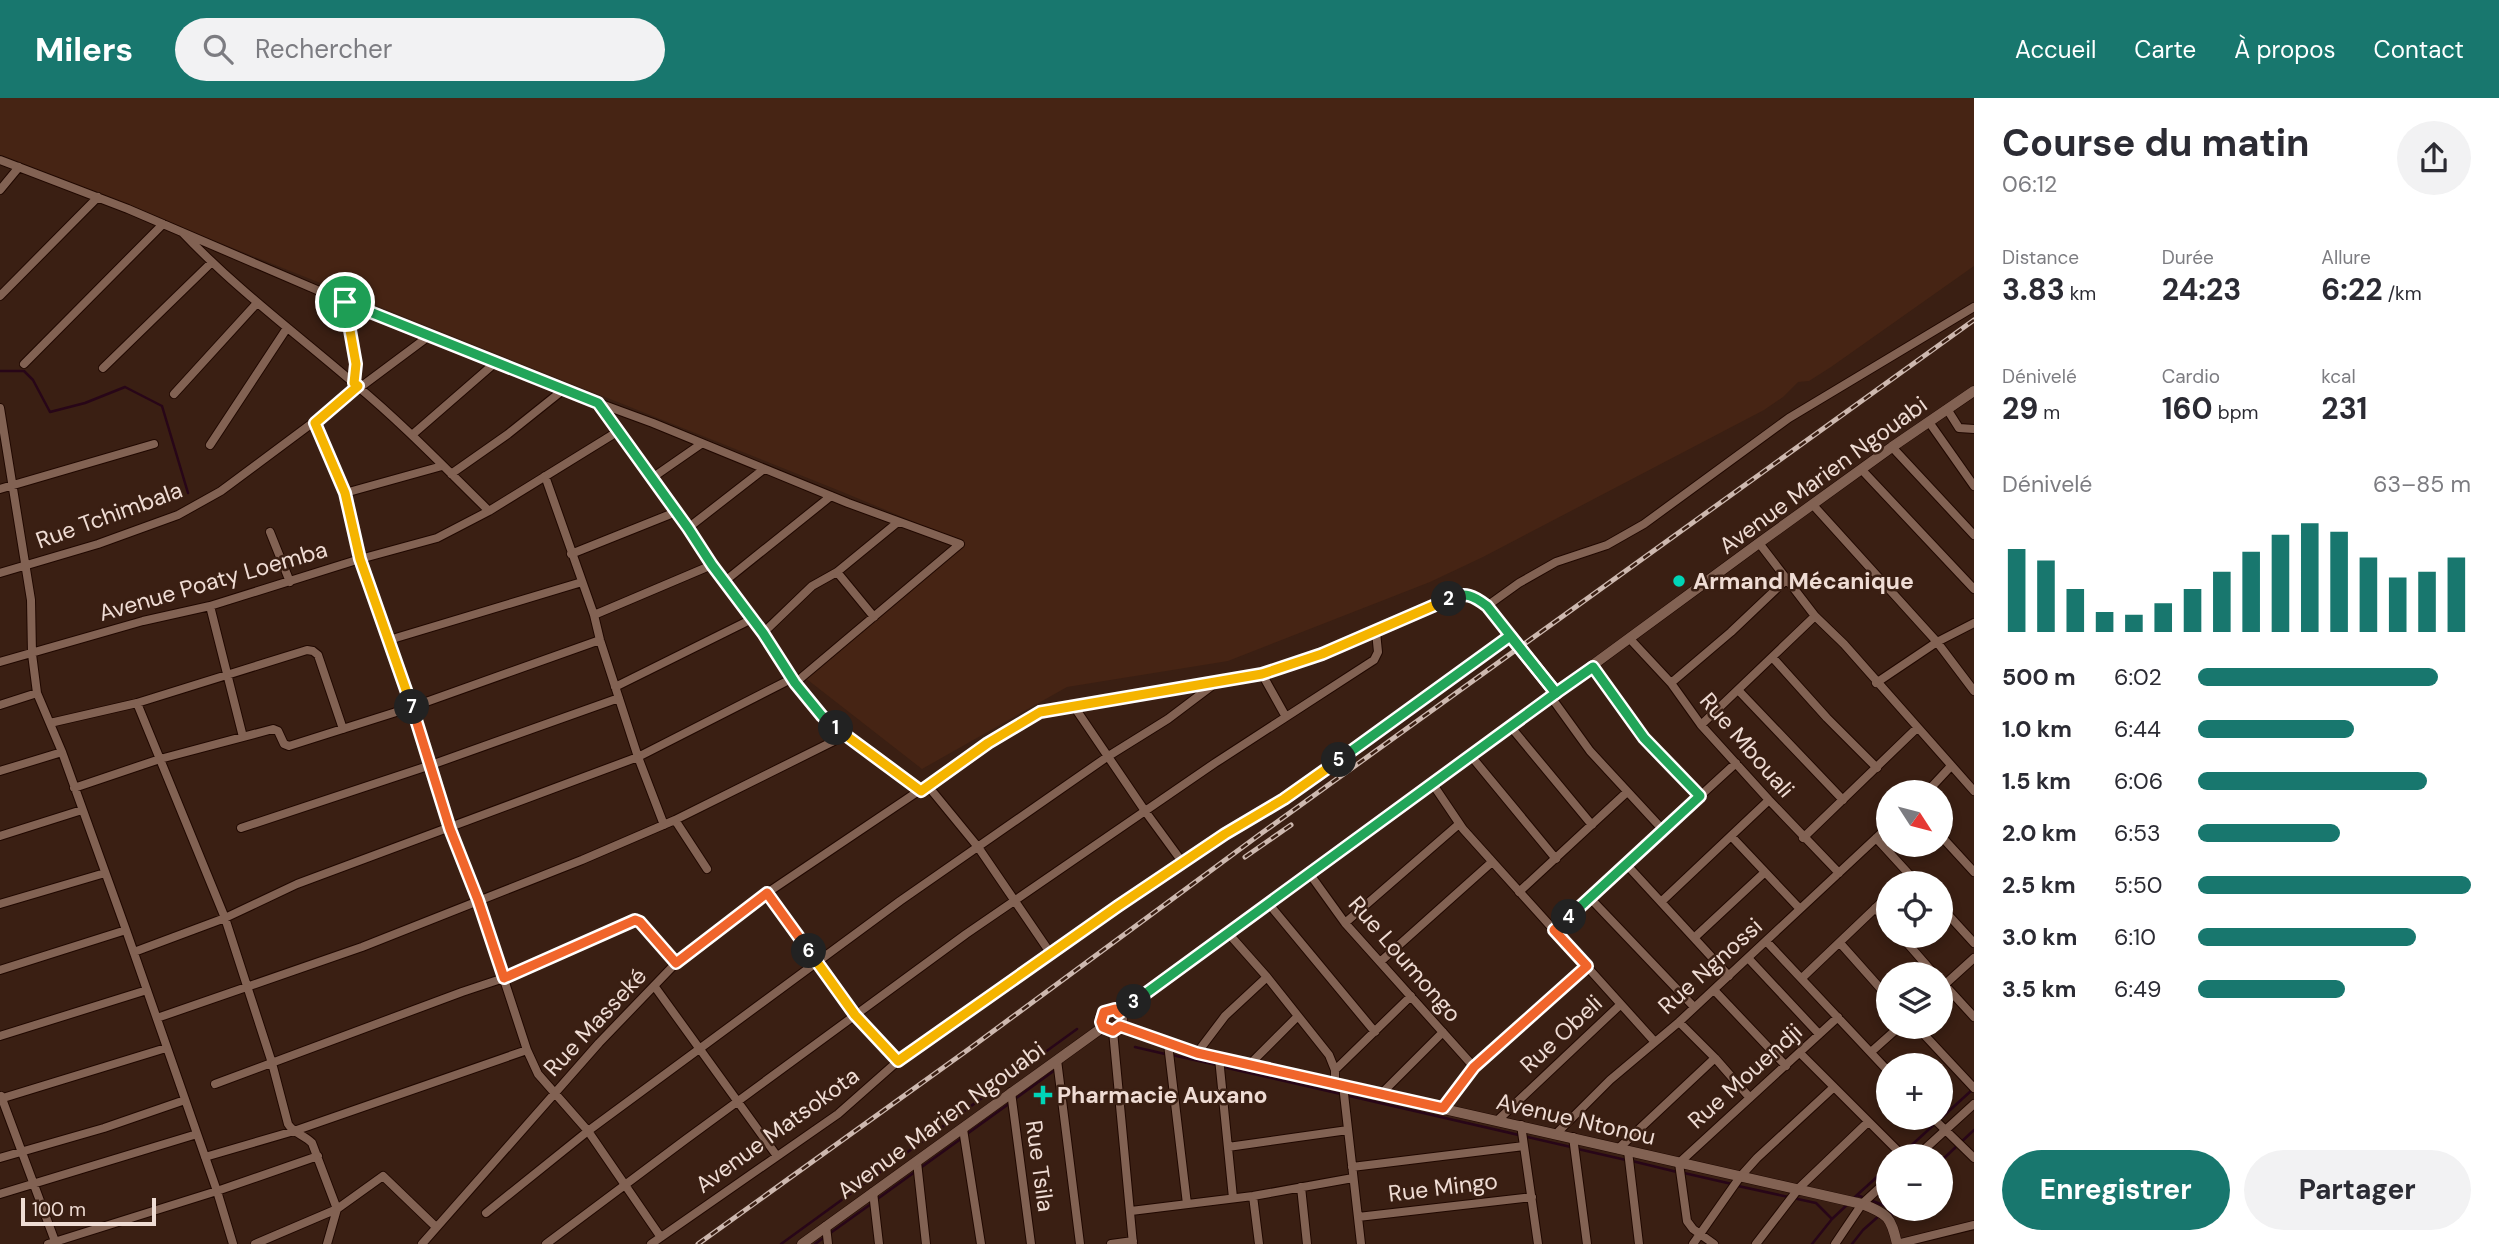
<!DOCTYPE html>
<html lang="fr">
<head>
<meta charset="utf-8">
<style>
	:root { --surface:#fff; --page:#f2f2f3; --text:#2b2b33; --muted:#7c7c81; --accent:#18776e }
	body { margin:0; font-family:"DM Sans",sans-serif; background:var(--page); color:var(--text); height:100vh; display:flex; flex-direction:column; font-size:26px; white-space:nowrap }
	* { box-sizing:border-box; margin:0 }
	p { font-size:23px; color:var(--muted) }
	.icon { flex:none; width:38px; height:38px; fill:none; stroke:currentColor; stroke-width:2; stroke-linecap:round; stroke-linejoin:round }
	.map { position:relative; flex:1; overflow:hidden }
	.panel { display:flex; flex-direction:column; background:var(--surface); width:525px }
	.panel>* { flex:none }
	.needle { width:46px; rotate:126deg }
	.fabs { position:absolute; left:1876px; top:682px; display:grid; gap:14px }
	.fabs a { display:grid; place-items:center; width:77px; height:77px; border-radius:50%; background:var(--surface); box-shadow:0 4px 10px #0003; font-size:35px }
	.scale { position:absolute; left:21px; bottom:18px; width:135px; box-sizing:border-box; padding-left:7px; border:4px solid #efdcd4; border-top:0; font-size:19px; line-height:24px; white-space:nowrap; color:#efdcd4; -webkit-text-stroke:5px #3a1f13; paint-order:stroke }
	.pin { position:absolute; display:grid; place-items:center; width:60px; height:60px; color:#fff; margin:-30px; border:4px solid #fff; border-radius:50%; box-shadow:0 2px 7px #0007 }
	.km { position:absolute; width:35px; height:35px; margin:-18px; border-radius:50%; background:#222; color:#fff; font-size:19px; line-height:35px; text-align:center }
	.round { display:grid; place-items:center; flex:none; width:74px; height:74px; border-radius:37px; background:var(--page) }
	.overview { display:flex; align-items:center; justify-content:space-between; height:119px; padding:0 28px }
	h1 { font-size:38px; font-weight:700; line-height:52px }
	.stats { display:grid; grid-template-columns:repeat(3,1fr); gap:10px; height:119px; padding:7px 28px }
	.stats div { display:grid; align-content:center }
	.stats b { font-size:30px; font-weight:700 }
	.stats small { font-size:19px; font-weight:400 }
	.stats p { font-size:19px }
	.chart { height:196px; padding:14px 28px }
	.chart p { display:flex; justify-content:space-between }
	.chart svg { width:100%; height:126px; margin-top:7px; stroke:var(--accent); stroke-width:6 }
	.primary-button { display:flex; gap:14px; margin-top:auto; padding:14px 28px }
	.primary-button a { flex:1; height:80px; border-radius:42px; background:var(--accent); color:#fff; font-size:28px; font-weight:700; line-height:80px; text-align:center }
	.primary-button a+a { background:var(--page); color:var(--text) }
	ul { padding:0 28px; list-style:none; font-size:23px }
	li { display:grid; grid-template-columns:112px 84px 1fr; align-items:center; height:52px }
	li i { height:18px; border-radius:9px; background:var(--accent) }
	header { display:flex; align-items:center; gap:42px; box-sizing:border-box; height:98px; padding:0 35px; background:var(--accent); color:#fff }
	header strong { font-size:33px }
	nav { display:flex; gap:38px; margin-inline-start:auto; font-size:24px }
	.search { width:490px; height:63px; background:var(--page); display:flex; align-items:center; gap:18px; box-sizing:border-box; padding:0 24px; border-radius:38px; color:var(--muted); font-size:26px }
	main { display:flex; flex:1; min-height:0 }
	.map>svg:first-child { display:block }
</style>
</head>
<body>
<header>
<strong>Milers</strong>
<div class="search"><svg class="icon" aria-label="search" viewBox="0 0 24 24"><circle cx="10" cy="10" r="6"/><path d="M15 15l6 6"/></svg>Rechercher</div>
<nav><a>Accueil</a><a>Carte</a><a>À propos</a><a>Contact</a></nav>
</header>
<main>
<div class="map">
<svg width="1974" height="1146" viewBox="0 0 1974 1146">
	<rect width="100%" height="100%" fill="#3a1f13"/>
	<path fill="#462414" d="M0,0h1974v168l-143,101 -22,14 -11,1 -15,15 -19,13 -281,147 -53,25 -202,79 -161,26 -145,82 -118,-92 161,-134 -125,-52 -840,-336z"/>
	<g fill="none" stroke-linecap="round" stroke-linejoin="round">
		<path stroke="#280618" stroke-width="2.5" d="M0,273h24l9,9 17,32 35,-9 40,-16 37,19 26,87
			M1135,949l30,7
			M1172,957l45,10
			M1223,969l348,80
			M1015,1001l40,-29
			M967,1036l43,-31
			M1578,1051l48,11
			M1904,1054l68,-62
			M1632,1063l45,11
			M1941,1063l33,-31
			M1684,1075l48,11
			M1738,1088l78,17 16,16 -20,25
			M1857,1097l31,-28
			M1853,1101l4,-4 31,12
			M876,1102l86,-62
			M1890,1111l2,8
			M1832,1121l17,-16
			M781,1146l296,-215
			M815,1146l56,-40
			M1852,1146l11,-14 17,-15"/>
		<defs>
			<path id="minor" d="M0,62l128,49 217,93 218,88 90,33 195,80 112,41 -165,139
				M0,92l19,-23
				M183,135c53,56 115,102 173,152 47,39 89,83 133,126
				M0,198l98,-99
				M345,204l12,67 -3,14
				M24,266l139,-140
				M103,270l108,-105
				M174,296l83,-91
				M598,305l90,125 24,37 51,68 32,50 27,33 99,75
				M0,310l31,192 1,54 5,39 25,59 64,178 91,261 16,53
				M1947,311l12,19 15,1
				M1929,324l45,64
				M315,325l30,70 15,66 71,206 19,64 28,71 49,150 11,24 50,57 72,105
				M412,337l84,-73
				M210,347l77,-117
				M1892,349l82,88
				M1861,371l113,120
				M451,376l57,-40 55,-44
				M545,378l49,139 6,25 38,117 26,68
				M652,380l49,-34
				M0,391l154,-45
				M345,395l97,-27
				M1813,407l124,137 37,49
				M688,430l76,-59
				M270,434l20,50
				M1759,445l56,73 29,28 130,147
				M571,456l105,-42
				M837,474l37,45
				M0,475l98,-29 80,-29 43,-24 208,-155
				M725,483l106,-85
				M210,508l33,131
				M1487,508l32,-23 37,-21 51,-17 37,-21 145,-106 185,-111
				M594,517l118,-50
				M763,535l49,-47 25,-14 61,-50
				M1630,541l41,44 30,42 68,75 70,73
				M389,542l193,-58
				M1773,560l54,60 50,50
				M0,564l143,-41 67,-15 150,-47 77,-21 52,-27 128,-79
				M1593,569l51,71 56,58
				M1262,576l24,43
				M1671,585l60,-51 57,-54
				M1876,585l61,-41 37,-19
				M615,589l137,-68
				M1739,593l104,109
				M1551,599l39,54 73,79
				M137,605l88,215 47,145 16,61c6,10 17,11 24,19l25,66 -10,35
				M0,607l37,-12
				M1073,607l72,106 38,52
				M50,625l87,-20 170,-53 6,1 5,4 25,74
				M1701,627l114,-109
				M1510,628l82,99
				M1471,658l85,103
				M0,673l62,-19
				M1432,685l31,46 191,212
				M928,688l50,61 73,107
				M74,690l86,-29 113,-30 5,2 6,13 5,2 123,-39 188,-67
				M1926,695l25,-27
				M675,722l32,49
				M241,730l190,-63 188,-67
				M0,738l82,-26
				M1731,738l69,73
				M1941,738l33,36
				M1803,740l114,-110
				M1876,740l42,46
				M1626,766l103,112
				M1309,775l36,50 129,144
				M1902,786l9,-8
				M1519,794l108,-100
				M767,795l88,122 43,46
				M1590,800l104,109
				M1661,804l108,-102
				M1268,805l107,129
				M0,806l105,-31
				M1941,809l33,36
				M1875,810l13,14
				M1345,825l114,-99
				M1554,832l182,-167
				M1228,835l39,44 62,78 6,15v13
				M1901,838l34,39
				M1694,840l71,-66
				M1766,843l122,130
				M1840,845l48,54
				M134,854l91,-34 72,-34 341,-127 155,-79
				M1748,860l71,76
				M1380,864l112,-100
				M0,872l126,-40
				M1802,880l86,-82
				M1941,883l33,36
				M655,889l122,169
				M1941,890l33,-30
				M1714,892l72,76
				M157,920l205,-71 220,-87 93,-40 171,-85
				M1679,924l36,36 35,40
				M1917,929l57,61
				M1113,933l20,213
				M0,938l147,-46
				M1168,946l19,160
				M1871,954l28,-25
				M1197,955l28,-37 42,-39
				M1800,955l104,104
				M1219,960l14,140
				M1057,962l23,184
				M1249,967l49,-49
				M1335,972l76,-74
				M215,986l247,-92 42,-14 67,-28 57,-28h13l35,41
				M1343,987l18,159
				M1011,994l20,152
				M1380,997l63,-63
				M1,998l55,148
				M0,1001l166,-51
				M1443,1010l31,-41 113,-101
				M1933,1020l41,40
				M1498,1022l122,-115
				M1521,1027l17,119
				M963,1031l18,115
				M1557,1035l53,-53 69,-58 209,-195
				M1573,1039l14,107
				M1228,1049l120,-17
				M1618,1051l97,-91
				M1628,1053l11,93
				M205,1059l89,-26 233,-81
				M1916,1059l58,-53
				M0,1060l104,-30 81,-28
				M917,1064l9,82
				M1352,1069l172,-21
				M1301,1089l6,57
				M873,1094l6,52
				M0,1096l197,-60
				M1253,1098l6,48
				M1131,1113l122,-15 100,-18
				M486,1115l102,-82 312,-230 207,-144 61,-38 49,-37
				M1358,1119l174,-20
				M826,1128l2,18
				M48,1146l169,-53 101,-35
				M255,1146l82,-35 46,-33 53,51
				M422,1146l177,-201 77,-80 91,-70 266,-179 40,-9 189,-31 60,-20 134,-59c14,-1 20,3 31,11l68,87
				M546,1146l139,-104 281,-206 249,-171 159,-103 4,-8 -2,-20
				M651,1146l187,-130 60,-53 86,-60 241,-167 59,-35 226,-163
				M1111,1146l22,-3
				M1693,1146l47,-67 17,-19 77,-71
				M1714,1146l-21,-15 -6,-8 -8,-58 159,-146
				M1756,1146l43,-56 69,-66
				M1835,1146l27,-40 26,-24
				M1897,1146l77,-19"/>
			<path id="tertiary" d="M1100 922a11 11 0 1 1 22 0a11 11 0 1 1-22 0Z
				M1119,915l640,-470 133,-96 82,-56
				M1120,928l77,27 665,151c26,10 29,13 35,40
				M802,1146l301,-217"/>
		</defs>
		<use href="#minor" stroke="#200800" stroke-width="10"/>
		<use href="#tertiary" stroke="#200800" stroke-width="11"/>
		<use href="#minor" stroke="#826253" stroke-width="8"/>
		<use href="#tertiary" stroke="#826253" stroke-width="10"/>
		<defs>
			<path id="rail" d="M1245,759l46,-32
				M698,1146l271,-195 290,-214 715,-515"/>
		</defs>
		<use href="#rail" stroke="#cdb8af" stroke-width="5"/>
		<use href="#rail" stroke="#3a1f13" stroke-width="2.5" stroke-dasharray="8" stroke-linecap="butt"/>
	</g>
	<g fill="none" stroke-linecap="round" stroke-linejoin="round">
		<defs>
			<path id="split-1" d="M345,204l253,101 90,125 24,37 51,68 32,50 27,33 14,12"/>
			<path id="split-2" d="M836,630l85,63 67,-48 52,-31 222,-38 60,-20 127,-55"/>
			<path id="split-3" d="M1134,904l422,-309 -69,-87c-13,-10 -22,-15 -38,-7"/>
			<path id="split-4" d="M1134,904l-15,11 -4,-4 -11,3 -3,10 2,5 10,4 7,-5 77,27 246,55 31,-41 113,-101 -33,-36 15,-13"/>
			<path id="split-5" d="M1339,662l171,-124 46,57 37,-26 51,71 56,58 -131,121"/>
			<path id="split-6" d="M809,853l46,64 43,46 220,-155 107,-72 59,-35 55,-39"/>
			<path id="split-7" d="M412,609l38,122 28,71 26,78 131,-58 5,2 36,41 91,-70 42,58"/>
			<path id="split-8" d="M345,204l11,62 -2,19 4,3 -43,37 30,70 15,66 52,148"/>
		</defs>
		<use href="#split-1" stroke="#fff" stroke-width="14"/>
		<use href="#split-2" stroke="#fff" stroke-width="14"/>
		<use href="#split-3" stroke="#fff" stroke-width="14"/>
		<use href="#split-4" stroke="#fff" stroke-width="14"/>
		<use href="#split-5" stroke="#fff" stroke-width="14"/>
		<use href="#split-6" stroke="#fff" stroke-width="14"/>
		<use href="#split-7" stroke="#fff" stroke-width="14"/>
		<use href="#split-8" stroke="#fff" stroke-width="14"/>
		<use href="#split-1" stroke="#22a559" stroke-width="9"/>
		<use href="#split-2" stroke="#f5b400" stroke-width="9"/>
		<use href="#split-3" stroke="#22a559" stroke-width="9"/>
		<use href="#split-4" stroke="#f0652b" stroke-width="9"/>
		<use href="#split-5" stroke="#22a559" stroke-width="9"/>
		<use href="#split-6" stroke="#f5b400" stroke-width="9"/>
		<use href="#split-7" stroke="#f0652b" stroke-width="9"/>
		<use href="#split-8" stroke="#f5b400" stroke-width="9"/>
	</g>
	<g fill="#00d5b7" stroke="#3a1f13" stroke-width="2.5">
		<circle cx="1679" cy="483" r="7"/>
		<path d="M1039.5 986.5h7v7h7v7h-7v7h-7v-7h-7v-7h7z"/>
	</g>
	<g text-anchor="middle" dominant-baseline="central" stroke-width="5" stroke-linejoin="round" paint-order="stroke">
		<g font-size="23" fill="#efdcd4" stroke="#3a1f13">
			<text transform="translate(1823 377) rotate(-36)">Avenue Marien Ngouabi</text>
			<text transform="translate(109 417) rotate(-20)">Rue Tchimbala</text>
			<text transform="translate(213 483) rotate(-16)">Avenue Poaty Loemba</text>
			<text transform="translate(1747 647) rotate(49)">Rue Mbouali</text>
			<text transform="translate(1405 861) rotate(49)">Rue Loumongo</text>
			<text transform="translate(1710 868) rotate(-42)">Rue Ngnossi</text>
			<text transform="translate(595 924) rotate(-47)">Rue Masseké</text>
			<text transform="translate(1561 936) rotate(-43)">Rue Obeli</text>
			<text transform="translate(1745 978) rotate(-42)">Rue Mouendji</text>
			<text transform="translate(1576 1021) rotate(13)">Avenue Ntonou</text>
			<text transform="translate(941 1022) rotate(-36)">Avenue Marien Ngouabi</text>
			<text transform="translate(777 1032) rotate(-36)">Avenue Matsokota</text>
			<text transform="translate(1040 1068) rotate(82)">Rue Tsila</text>
			<text transform="translate(1443 1089) rotate(-7)">Rue Mingo</text>
		</g>
		<g font-size="23" font-weight="bold" fill="#efdcd4" stroke="#3a1f13" text-anchor="start">
			<text x="1693" y="483">Armand Mécanique</text>
			<text x="1057" y="997">Pharmacie Auxano</text>
		</g>
	</g>
</svg>
<div class="fabs">
<a><svg class="needle" viewBox="-14 -14 28 28"><path d="M0-13l5 13h-10z" fill="#e53935"/><path d="M0 13l5-13h-10z" fill="#7c7c81"/></svg></a>
<a><svg class="icon" aria-label="locate" viewBox="0 0 24 24"><circle cx="12" cy="12" r="6"/><path d="M12 2v4M12 18v4M2 12h4M18 12h4"/></svg></a>
<a><svg class="icon" aria-label="layers" viewBox="0 0 24 24"><path d="M12 4l9 5-9 5-9-5zM3 14l9 5 9-5"/></svg></a>
<a>+</a>
<a>−</a>
</div>
<div class="scale">100 m</div>
<div class="pin" style="left:345px;top:204px;background:#1e9e55"><svg class="icon" aria-label="arrive" viewBox="0 0 24 24"><path d="M6 21V4h12l-3 4 3 4H6"/></svg></div>
<b class="km" style="left:836px;top:630px">1</b>
<b class="km" style="left:1449px;top:501px">2</b>
<b class="km" style="left:1134px;top:904px">3</b>
<b class="km" style="left:1569px;top:819px">4</b>
<b class="km" style="left:1339px;top:662px">5</b>
<b class="km" style="left:809px;top:853px">6</b>
<b class="km" style="left:412px;top:609px">7</b>
</div>
<section class="panel">
<div class="overview"><div><h1>Course du matin</h1><p>06:12</p></div><a class="round"><svg class="icon" aria-label="share" viewBox="0 0 24 24"><path d="M12 15V3M7 8l5-5 5 5M5 13v7h14v-7"/></svg></a></div>
<div class="stats">
<div><p>Distance</p><b>3.83<small> km</small></b></div>
<div><p>Durée</p><b>24:23</b></div>
<div><p>Allure</p><b>6:22<small> /km</small></b></div>
</div>
<div class="stats">
<div><p>Dénivelé</p><b>29<small> m</small></b></div>
<div><p>Cardio</p><b>160<small> bpm</small></b></div>
<div><p>kcal</p><b>231</b></div>
</div>
<div class="chart"><p><span>Dénivelé</span>63–85 m</p>
<svg viewBox="0 0 160 44" preserveAspectRatio="none"><path d="M5 44V15M15 44V19M25 44V29M35 44V37M45 44V38M55 44V34M65 44V29M75 44V23M85 44V16M95 44V10M105 44V6M115 44V9M125 44V18M135 44V25M145 44V23M155 44V18"/></svg>
</div>
<ul>
<li><b>500 m</b>6:02<i style="width:88%"></i></li>
<li><b>1.0 km</b>6:44<i style="width:57%"></i></li>
<li><b>1.5 km</b>6:06<i style="width:84%"></i></li>
<li><b>2.0 km</b>6:53<i style="width:52%"></i></li>
<li><b>2.5 km</b>5:50<i style="width:100%"></i></li>
<li><b>3.0 km</b>6:10<i style="width:80%"></i></li>
<li><b>3.5 km</b>6:49<i style="width:54%"></i></li>
</ul>
<div class="primary-button"><a>Enregistrer</a><a>Partager</a></div>
</section>
</main>
</body>
</html>
